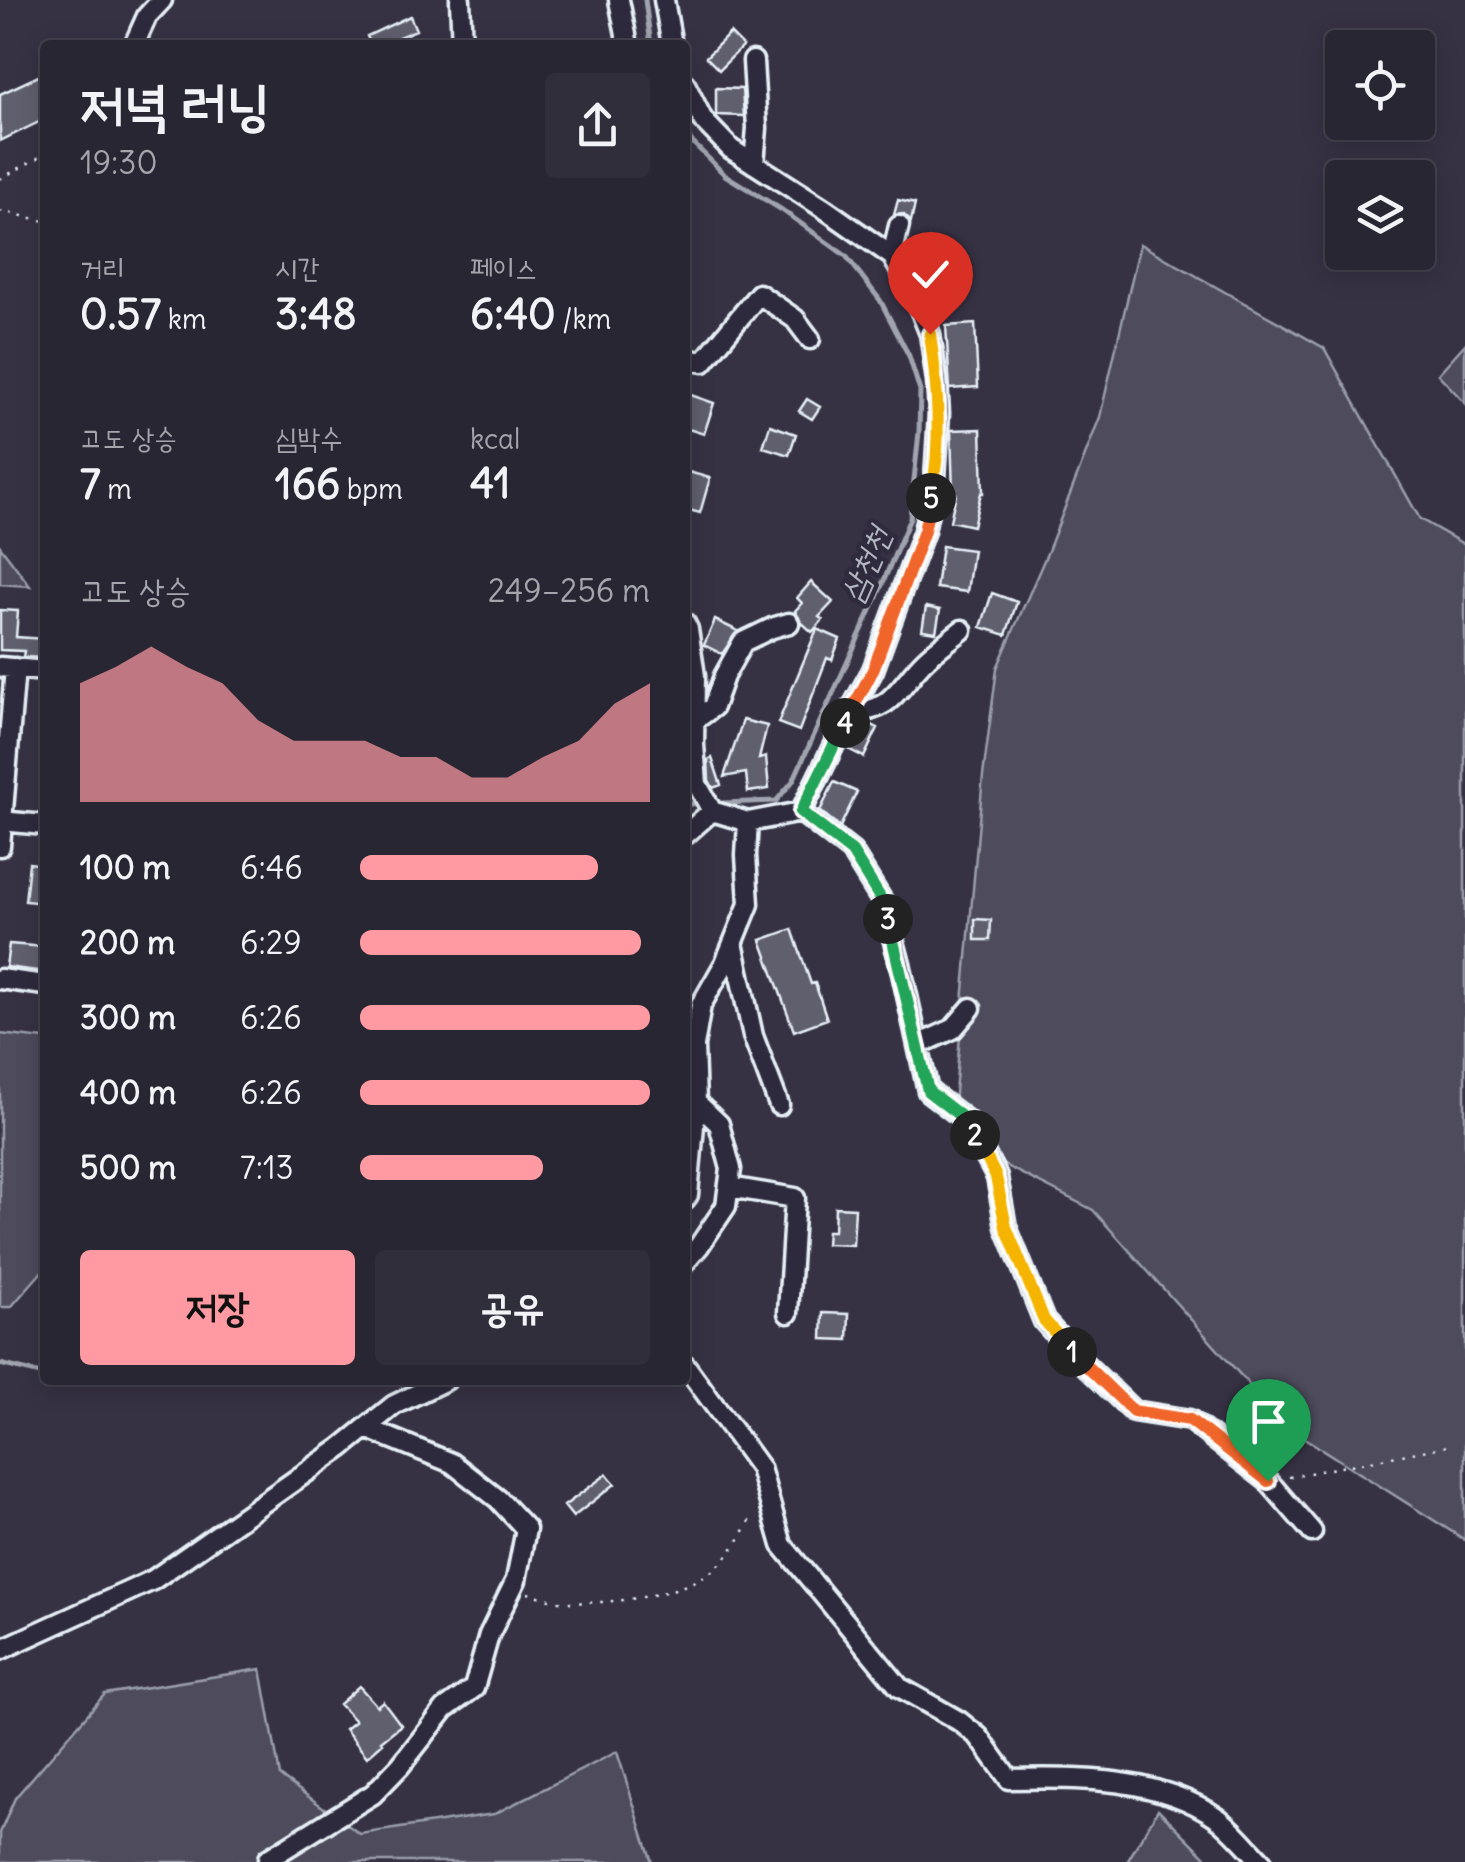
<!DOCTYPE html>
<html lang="ko">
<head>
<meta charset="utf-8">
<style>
	:root { --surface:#282633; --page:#302e3b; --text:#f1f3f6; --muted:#a5a5ac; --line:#44434e; --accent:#ff9aa2 }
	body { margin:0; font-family:Delius,"Poor Story",sans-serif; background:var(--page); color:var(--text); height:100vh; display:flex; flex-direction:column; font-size:38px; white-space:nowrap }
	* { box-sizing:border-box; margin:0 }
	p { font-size:32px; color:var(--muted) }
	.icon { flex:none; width:55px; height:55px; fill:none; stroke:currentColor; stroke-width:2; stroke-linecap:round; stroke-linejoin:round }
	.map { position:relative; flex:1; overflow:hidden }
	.sheet { position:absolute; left:40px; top:40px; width:650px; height:1345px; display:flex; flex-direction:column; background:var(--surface); border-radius:10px; box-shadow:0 5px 25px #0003,0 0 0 2px var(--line) }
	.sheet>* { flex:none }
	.controls { position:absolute; left:1325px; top:30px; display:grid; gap:20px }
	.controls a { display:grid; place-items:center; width:110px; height:110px; border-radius:10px; background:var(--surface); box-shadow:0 5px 25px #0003,0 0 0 2px var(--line); font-size:50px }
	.pin { position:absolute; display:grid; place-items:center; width:85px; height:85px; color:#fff; margin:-102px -42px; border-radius:50% 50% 50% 0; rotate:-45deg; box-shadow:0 0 10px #0007 }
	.pin .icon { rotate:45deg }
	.km { position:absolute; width:50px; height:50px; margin:-25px; border-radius:50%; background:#222; color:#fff; font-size:28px; line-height:50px; text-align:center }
	.round { display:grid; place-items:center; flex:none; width:105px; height:105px; border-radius:10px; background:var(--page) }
	.headline { display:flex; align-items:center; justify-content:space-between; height:170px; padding:0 40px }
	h1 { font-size:55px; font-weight:700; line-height:75px }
	.stats { display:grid; grid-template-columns:repeat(3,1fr); gap:15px; height:170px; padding:10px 40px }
	.stats div { display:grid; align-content:center }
	.stats b { font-size:42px; font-weight:700 }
	.stats small { font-size:28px; font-weight:400 }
	.stats p { font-size:28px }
	.chart { height:280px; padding:20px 40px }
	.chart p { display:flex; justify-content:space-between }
	.chart svg { width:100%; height:180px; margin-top:10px; fill:var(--accent); opacity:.7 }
	.primary-button { display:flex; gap:20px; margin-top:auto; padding:20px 40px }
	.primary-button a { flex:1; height:115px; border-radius:10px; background:var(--accent); color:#111; font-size:40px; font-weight:700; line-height:115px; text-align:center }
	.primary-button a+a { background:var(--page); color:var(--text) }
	ul { padding:0 40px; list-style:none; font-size:32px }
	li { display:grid; grid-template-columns:160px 120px 1fr; align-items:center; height:75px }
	li i { height:25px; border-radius:12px; background:var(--accent) }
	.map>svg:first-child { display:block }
</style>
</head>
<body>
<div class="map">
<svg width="1465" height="1862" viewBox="0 0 1465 1862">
	<rect width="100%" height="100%" fill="#363244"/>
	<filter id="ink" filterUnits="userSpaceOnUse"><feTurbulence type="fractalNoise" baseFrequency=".01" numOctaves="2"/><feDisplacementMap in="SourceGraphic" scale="20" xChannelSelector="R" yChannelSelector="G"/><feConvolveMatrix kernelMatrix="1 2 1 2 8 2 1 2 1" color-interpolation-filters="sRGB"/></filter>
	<g filter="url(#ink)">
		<path fill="#4d4b5c" stroke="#9a9eaa" stroke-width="2.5" d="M1140,244l184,104 96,171 45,26v995l-178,-113 -194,-217 -142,-72 32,-362 14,-108 51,-117 52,-134z
			M1465,344v59l-27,-29z
			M0,546l30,40 -30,-2z
			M0,1034l45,5v229l-34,39h-11z
			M261,1669l19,107 80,58 134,-20 123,-62 35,110h-652v-29l15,-35 90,-104z
			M1158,1809l53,53h-84z"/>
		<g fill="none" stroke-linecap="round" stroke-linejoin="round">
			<path stroke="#a0a4af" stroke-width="5" d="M645,0l6,45
				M685,132l8,11 32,32 57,35 64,46 34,44 29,56 11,35 -1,41 -9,86 -33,79 -84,184 -17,20 -54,2
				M685,804h8
				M0,1364l45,11"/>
		</g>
		<path fill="#605e6e" stroke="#e8f1f8" stroke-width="2.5" d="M410,16l6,14 -27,11 2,4h-20l-4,-9z
			M730,33l13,13 -24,24 -13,-13z
			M45,73v46l-45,22v-47z
			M716,88l26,1 2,27 -28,-1z
			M898,200l17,4 -4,18 -8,-8 -9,1z
			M929,240l25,12 -14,29 -24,-12z
			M975,324l3,63 -28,2 -4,-63z
			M685,393l29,10 -10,31 -19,-6z
			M807,399l13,8 -8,12 -13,-8z
			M770,425l26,9 -7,21 -26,-8z
			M981,429l2,64h-2l-8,33 -23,-5 6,-27h-3l-2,-64z
			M685,471l25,7 -10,35 -15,-4z
			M942,546l31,4 -6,42 -31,-4z
			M811,582l22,20 -14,15 4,3 -11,12 -11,-10 -6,-11 7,-8 -5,-5z
			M992,593l25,9 -11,33 -25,-8z
			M926,607l14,3 -4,22 -14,-2z
			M0,610l18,1 -2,26 29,2v19l-22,-1 1,-6 -24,-1z
			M715,620l23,11 -16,23 -18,-9z
			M817,629l23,10 -8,21 -5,-2 -28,73 -21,-8z
			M743,720l24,6 -8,33 7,-2 3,32 -21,3 -2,-19 -22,4z
			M868,723l10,5 -14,29 -18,-9 12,-24z
			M712,758l9,27 -8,3 -4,-8 -1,-20z
			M834,782l23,10 -17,35 -20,-16z
			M29,863l16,2v38l-20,-2z
			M975,919l16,1 -1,20h-15z
			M792,929l19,55 4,-1 12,36 -33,12 -33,-91z
			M9,944l36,3v25l-39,-5z
			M835,1207l20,1 -2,37 -27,-1 1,-13h7z
			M823,1313l26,1 -1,26 -26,-1z
			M607,1474l8,10 -42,33 -9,-11z
			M359,1686l18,20 6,-5 18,24 -20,16 2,2 -16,14 -22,-28 10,-8 -16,-17z"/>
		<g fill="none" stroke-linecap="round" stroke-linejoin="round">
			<defs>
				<path id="street" d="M460,0l2,45
					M619,0l9,45
					M664,0l8,45
					M134,45l13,-29 15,-16
					M753,61l4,67 -3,36
					M685,84l18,36 28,29 94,60 67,47 22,38 16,40 7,47 2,32 -4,66 -11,52 -51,139 -23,42
					M892,256l7,-30
					M685,359l18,3 56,-68 36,25 15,20
					M685,623l3,6 7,47 -1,69 3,39 15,27 36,11 53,-10 49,-100c43,1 49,-27 75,-52 11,-11 25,-20 37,-30
					M0,667l45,4
					M694,721l19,-14 11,-31 19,-34 29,-14 17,-5
					M801,812l51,40 32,52 16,60 28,127 39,30 30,56 9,50 38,94 32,35 57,55 57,9 78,61 44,51
					M0,821l45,4
					M685,835l27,-24
					M0,846l15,-178
					M733,943l20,93 26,69
					M0,979l45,6
					M918,1045l35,-16 18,-21
					M729,1187l66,11 -7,115
					M685,1199l3,-4 8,-93 -2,-56 7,-41 24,-42 24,-59 -3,-49 2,-33
					M685,1262l14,-16 27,-40 5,-37 -12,-45 -23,-22
					M685,1365l75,103 22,77 117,142 60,34 20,16 30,42c68,-2 151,-2 209,39 16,12 30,30 44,44
					M0,1650l153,-70 188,-132 53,-43 52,-25
					M268,1859l105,-65 27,-28 45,-57 29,-21 15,-53 27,-55 10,-51 -28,-30 -46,-36 -86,-35"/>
			</defs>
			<use href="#street" stroke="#e8f1f8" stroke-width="25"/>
			<path stroke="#e8f1f8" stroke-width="2.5" stroke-dasharray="2.5 8" stroke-linecap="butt" d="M0,179l45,-25
				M0,211l45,10
				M1289,1477l164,-32
				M528,1593c12,3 26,8 39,9 42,3 119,-6 151,-36 16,-15 24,-33 36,-51"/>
			<use href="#street" stroke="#2f2a3d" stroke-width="18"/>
		</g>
	</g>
	<g fill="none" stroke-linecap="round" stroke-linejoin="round" filter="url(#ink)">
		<defs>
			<path id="split-1" d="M1072,1352l61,59 57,9 78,61"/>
			<path id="split-2" d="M975,1135l21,42 10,50 38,93 28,32"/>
			<path id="split-3" d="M888,919l40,172 39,30 8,14"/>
			<path id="split-4" d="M845,723l-44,89 51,40 32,52 4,15"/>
			<path id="split-5" d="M845,723l28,-53 51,-139 7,-33"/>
			<path id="split-6" d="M930,334c8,55 12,109 1,164"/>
		</defs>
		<use href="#split-1" stroke="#fff" stroke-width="20"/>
		<use href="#split-2" stroke="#fff" stroke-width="20"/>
		<use href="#split-3" stroke="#fff" stroke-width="20"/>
		<use href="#split-4" stroke="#fff" stroke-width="20"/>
		<use href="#split-5" stroke="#fff" stroke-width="20"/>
		<use href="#split-6" stroke="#fff" stroke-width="20"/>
		<use href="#split-1" stroke="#f0652b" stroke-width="12"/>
		<use href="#split-2" stroke="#f5b400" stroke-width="12"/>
		<use href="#split-3" stroke="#22a559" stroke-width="12"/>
		<use href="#split-4" stroke="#22a559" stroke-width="12"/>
		<use href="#split-5" stroke="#f0652b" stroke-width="12"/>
		<use href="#split-6" stroke="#f5b400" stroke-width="12"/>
	</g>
	<g text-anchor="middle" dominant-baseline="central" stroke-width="9" stroke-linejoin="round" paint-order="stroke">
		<g font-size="32" font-style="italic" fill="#b2b7c2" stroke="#2f2a3d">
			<text transform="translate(865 564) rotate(-66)">삼천천</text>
		</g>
	</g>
</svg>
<div class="controls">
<a><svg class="icon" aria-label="locate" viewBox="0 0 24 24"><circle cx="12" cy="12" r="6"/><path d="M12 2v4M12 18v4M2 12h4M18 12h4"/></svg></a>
<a><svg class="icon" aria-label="layers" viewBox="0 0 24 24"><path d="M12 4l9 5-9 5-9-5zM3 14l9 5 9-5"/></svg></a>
</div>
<div class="pin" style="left:1268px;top:1481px;background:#1e9e55"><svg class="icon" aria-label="arrive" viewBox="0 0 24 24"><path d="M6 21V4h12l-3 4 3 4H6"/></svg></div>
<div class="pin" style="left:930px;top:334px;background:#d93025"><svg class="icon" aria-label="check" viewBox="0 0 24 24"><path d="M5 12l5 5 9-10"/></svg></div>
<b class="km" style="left:1072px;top:1352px">1</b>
<b class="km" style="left:975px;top:1135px">2</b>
<b class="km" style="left:888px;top:919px">3</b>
<b class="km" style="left:845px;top:723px">4</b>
<b class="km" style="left:931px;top:498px">5</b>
<section class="sheet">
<div class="headline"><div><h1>저녁 러닝</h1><p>19:30</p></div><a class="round"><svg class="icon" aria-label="share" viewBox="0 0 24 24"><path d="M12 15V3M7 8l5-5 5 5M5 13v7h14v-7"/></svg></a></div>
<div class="stats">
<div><p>거리</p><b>0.57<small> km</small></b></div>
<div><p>시간</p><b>3:48</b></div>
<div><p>페이스</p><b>6:40<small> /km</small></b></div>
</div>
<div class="stats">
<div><p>고도 상승</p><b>7<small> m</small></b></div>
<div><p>심박수</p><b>166<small> bpm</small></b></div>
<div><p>kcal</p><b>41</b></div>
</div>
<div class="chart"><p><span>고도 상승</span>249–256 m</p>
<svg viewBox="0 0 160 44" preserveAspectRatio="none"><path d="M0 44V15L10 11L20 6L30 11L40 15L50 24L60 29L70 29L80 29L90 33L100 33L110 38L120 38L130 33L140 29L150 20L160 15V44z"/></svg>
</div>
<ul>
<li><b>100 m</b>6:46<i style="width:82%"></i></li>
<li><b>200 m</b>6:29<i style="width:97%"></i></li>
<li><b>300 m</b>6:26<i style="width:100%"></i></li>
<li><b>400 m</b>6:26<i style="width:100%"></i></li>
<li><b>500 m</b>7:13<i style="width:63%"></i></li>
</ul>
<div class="primary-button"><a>저장</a><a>공유</a></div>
</section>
</div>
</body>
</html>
